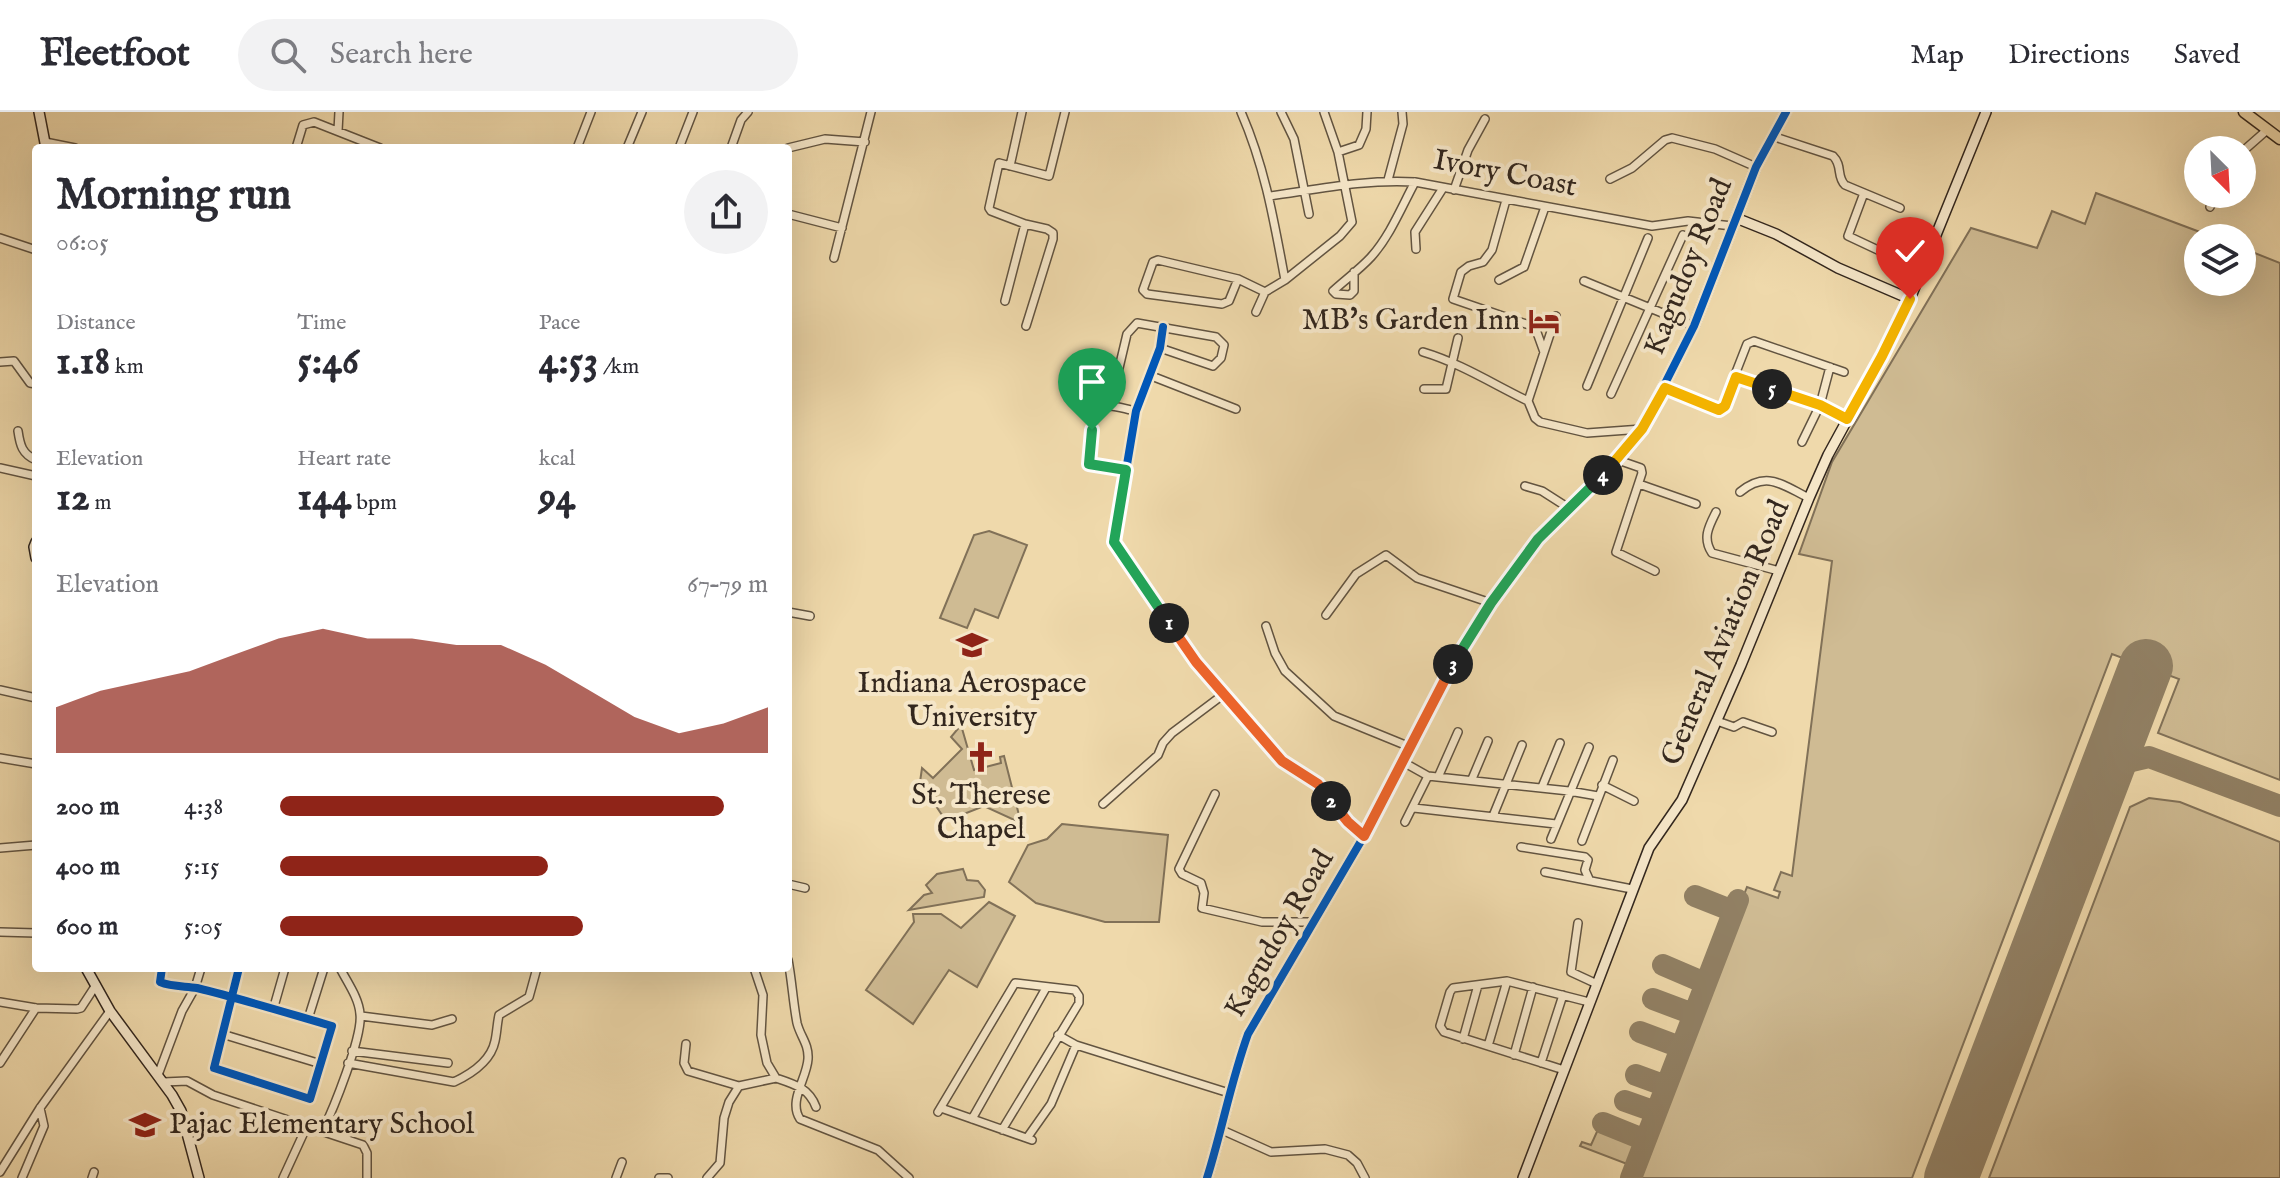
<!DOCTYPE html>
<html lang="en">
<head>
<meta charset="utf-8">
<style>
	:root { --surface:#fff; --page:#f2f2f3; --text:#2b2b33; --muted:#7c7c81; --line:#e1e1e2; --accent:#8f2418 }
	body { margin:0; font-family:"IM FELL English",serif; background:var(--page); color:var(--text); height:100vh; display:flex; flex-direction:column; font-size:30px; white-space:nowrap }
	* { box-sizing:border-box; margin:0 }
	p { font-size:26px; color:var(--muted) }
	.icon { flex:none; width:44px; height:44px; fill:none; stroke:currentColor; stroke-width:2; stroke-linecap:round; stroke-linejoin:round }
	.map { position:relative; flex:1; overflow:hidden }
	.details { position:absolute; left:32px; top:32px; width:760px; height:828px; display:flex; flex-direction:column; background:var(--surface); border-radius:8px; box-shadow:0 8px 32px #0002 }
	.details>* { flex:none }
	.needle { width:52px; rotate:156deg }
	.fabs { position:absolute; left:2184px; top:24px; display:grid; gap:16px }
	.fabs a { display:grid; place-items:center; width:72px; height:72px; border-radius:50%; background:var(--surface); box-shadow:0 8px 32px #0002; font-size:40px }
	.pin { position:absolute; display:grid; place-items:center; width:68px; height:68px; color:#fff; margin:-82px -34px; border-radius:50% 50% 50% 0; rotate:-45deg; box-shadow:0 0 8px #0007 }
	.pin .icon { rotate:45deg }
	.km { position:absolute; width:40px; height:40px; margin:-20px; border-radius:50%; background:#222; color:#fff; font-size:22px; line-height:40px; text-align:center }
	.round { display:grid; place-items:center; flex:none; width:84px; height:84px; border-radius:42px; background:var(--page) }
	.summary { display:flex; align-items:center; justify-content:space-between; height:136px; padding:0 24px }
	h1 { font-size:44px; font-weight:700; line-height:60px }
	.figures { display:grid; grid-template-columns:repeat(3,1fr); gap:12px; height:136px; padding:8px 24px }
	.figures div { display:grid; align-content:center }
	.figures b { font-size:40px; font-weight:700 }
	.figures small { font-size:22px; font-weight:400 }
	.figures p { font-size:22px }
	.chart { height:224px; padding:16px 24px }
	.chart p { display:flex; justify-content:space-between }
	.chart svg { width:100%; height:144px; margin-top:8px; fill:var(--accent); opacity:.7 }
	ul { padding:0 24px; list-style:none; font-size:26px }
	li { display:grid; grid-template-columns:128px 96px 1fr; align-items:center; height:60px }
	li i { height:20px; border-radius:10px; background:var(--accent) }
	header { display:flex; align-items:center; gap:48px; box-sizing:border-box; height:112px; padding:0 40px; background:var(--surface); border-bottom:2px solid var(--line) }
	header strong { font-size:38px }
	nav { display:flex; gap:44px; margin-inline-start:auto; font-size:28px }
	.search { width:560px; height:72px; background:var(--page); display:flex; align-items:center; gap:20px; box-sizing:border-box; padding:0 28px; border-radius:44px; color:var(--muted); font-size:30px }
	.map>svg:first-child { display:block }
</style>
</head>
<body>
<header>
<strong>Fleetfoot</strong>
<div class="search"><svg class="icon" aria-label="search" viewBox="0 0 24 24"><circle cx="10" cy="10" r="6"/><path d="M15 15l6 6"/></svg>Search here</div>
<nav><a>Map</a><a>Directions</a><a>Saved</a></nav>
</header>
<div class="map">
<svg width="2280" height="1066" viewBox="0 0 2280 1066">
	<rect width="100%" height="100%" fill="#efd9ab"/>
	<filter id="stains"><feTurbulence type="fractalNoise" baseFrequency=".0025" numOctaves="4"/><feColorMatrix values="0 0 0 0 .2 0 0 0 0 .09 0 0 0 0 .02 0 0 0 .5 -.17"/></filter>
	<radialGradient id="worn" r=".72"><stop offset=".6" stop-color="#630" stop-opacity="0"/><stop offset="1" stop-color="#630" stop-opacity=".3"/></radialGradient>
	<path fill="#cfbb93" stroke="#817158" stroke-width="2" d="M2096,81l120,45h-18v44h44v-34l38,15v517l-122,-47 21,-54 -67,-25 -200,524h-277l112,-291 31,11 2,-6 -6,-2 7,-18 11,4 40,-315 -33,-7 33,-92 139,-234 66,20 15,-37 33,13z
		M989,419l38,14 -29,73 -23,-9 -8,19 -27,-10 34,-83z
		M961,613l13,45 27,-7 -1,-6 4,-1 17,67 -37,-17 -38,15 -26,-39 2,-14 11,10 29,-29 -11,-12z
		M2149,686l31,4 100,40v336h-291l141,-371z
		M1062,712l106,11 -9,87h-54l-69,-19 -27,-21 19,-37 19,-6z
		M963,757l4,11 11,1 7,9 -1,7 -75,13 15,-15 8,-2 -6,-8 11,-11z
		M989,790l26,14 -38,71 -28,-17 -36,54 -47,-34 48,-68 -1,-8h28l20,14z
		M1600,1013l36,14 -9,25 -47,-18 2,-4 9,3z"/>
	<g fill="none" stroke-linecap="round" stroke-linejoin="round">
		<path stroke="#918064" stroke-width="22" d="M2104,663l15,-11 30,-7 131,49
			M1695,784l38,15
			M1663,853l42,18
			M1653,887l40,15
			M1640,920l40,15
			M1636,963l30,11
			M1625,989l31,11
			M1603,1011l42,17
			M1631,1066l107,-278"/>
		<path stroke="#918064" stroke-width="54" d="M1951,1066l195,-512"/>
		<defs>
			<path id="street" d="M1241,0c24,55 33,109 44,168
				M1281,0l13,27 15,75
				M338,19l1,-19
				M1772,24l61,20c10,10 3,20 12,29l55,23
				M45,30l30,6
				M296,36l7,-23 11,-3 66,26
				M577,36l14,-36
				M627,36l15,-36
				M679,36l14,-36
				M731,36l10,-28 7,-8
				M788,36l37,-9 40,3
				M1338,40l21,-7 7,-16 1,-17
				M2242,40l25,-22
				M1010,54l12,-54
				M1610,67l22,-11 33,-28 7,-2 43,11 41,18
				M1388,68l15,-56 -1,-12
				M1454,78l14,-40 17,-31
				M1864,81l-16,43 32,15
				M1270,84c49,-7 96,-17 145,-14l237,44 36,-5 44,5
				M1506,88l-14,50 -9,12 -14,4 -8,6 -8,27 82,28 9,25
				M2210,95l6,-13
				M788,102l54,14
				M1025,112l22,5 6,4v6l-27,87
				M0,126l36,12
				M1416,137l-1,-17 28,-44
				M834,146l37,-146
				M1354,160v19l-4,4 -14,-1 -3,-3c12,-11 27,-22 38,-34 19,-21 31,-51 44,-75
				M1238,167l-9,22 -7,3 -75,-10 -4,-4 10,-28 5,-2 80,19 27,13
				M1499,168l25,-13 21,-60
				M1584,169l110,45
				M1005,189l20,-77 -34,-13 -2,-3 10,-45 50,13 16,-64
				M1256,200l9,-20 20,-12 55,-44 12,-14 -14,-70 -14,-40
				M1556,204l-28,85 7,17 5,4 47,11 55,-4
				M1163,215l-3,21 -24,63 -22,131 82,120 28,32 58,67 36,23 30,38 16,14
				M1423,240c37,11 70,32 105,49
				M0,250l14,-1 16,22 6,1
				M1149,263l87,34
				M1736,265l84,28 27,14
				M1587,274l61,-148
				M1665,276l54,22 3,-2 25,-64 7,-3 90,31
				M1424,277h22l12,-51
				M1611,282l72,-159
				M1068,284l32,12
				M1110,294l17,-72 10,-11 79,14 8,8 -3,13 -8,8 -53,-18
				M18,319c2,14 4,23 18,29
				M1802,330l18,-37 10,-38
				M1618,348l23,8 1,5 -26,79 39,19
				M0,356l36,8
				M1126,358l-37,-6c2,-17 -2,-57 21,-58 8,0 18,4 26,5
				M1639,372l57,20
				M1525,374l17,5 25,16
				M1740,380c27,-22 42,-7 69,6
				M1716,400c-7,14 -14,26 -4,41l67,18
				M788,500l22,4
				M1326,503l30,-41 30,-19 31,23 74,25
				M1266,514l9,27 10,18 49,45 76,31
				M0,578l36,8
				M1717,609l17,6 9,-5 29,10
				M0,646l36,6
				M1403,650l25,14 141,15 29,5
				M1439,663l19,-43
				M1472,667l16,-38
				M1602,673l32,16
				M1542,675l18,-44
				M1215,682l-36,75 3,5 19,9 3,10 -2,15 60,14h51
				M1103,692l55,-49 5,-12 9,-10 52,-39
				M1414,696l142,16
				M1493,704l29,-71
				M1405,710l23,-46
				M1551,727l38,-92
				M1582,729l31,-81
				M1521,735l64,10 3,3 -3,10 4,9
				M0,736l36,-3
				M1545,760l87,17
				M788,772l17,4
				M1578,811l-7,49 26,12
				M0,820l36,1
				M788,848c4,21 5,42 9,63 3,13 12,21 11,36 -1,19 -20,42 -8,60l78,31 31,28
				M162,856l-2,14c12,5 25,4 37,6 45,11 90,25 135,38l-22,73 -96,-31 25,-100
				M754,856l9,27 -2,40 6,28 9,15c18,6 33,10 40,29
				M0,890l36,6 41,1 4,-1 15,-23
				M273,898l12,-42
				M361,904l71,9 20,-6
				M308,907l16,-51
				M222,922l99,30
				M1058,923l18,10 153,48
				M1463,927l15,-54
				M686,932l-2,19 4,8 51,15
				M1488,934l19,-65
				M352,939l96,12
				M1514,943l19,-68
				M0,951l36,-55
				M348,951l106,19c17,-8 37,-21 41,-41 2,-9 2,-17 4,-26l30,-18 8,-29
				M1541,951l22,-68
				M1564,958l-120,-38 -4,-6 10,-34 3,-4 54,-7 82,21
				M158,963l24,-64 13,-23 6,-20
				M164,970l23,-1 26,14 150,50 4,8v25
				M941,996l91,32
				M938,1000l77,-129 60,7 4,6v7l-77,127
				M972,1007l74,-131
				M1222,1018l49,22 54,-3 23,6 9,8 8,15
				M322,1020c11,-22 41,-96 38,-118 -1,-16 -13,-32 -20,-46
				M1027,1026l24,-34 25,-59
				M0,1060l40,-64 70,-97
				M22,1066l22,-52 -4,-18
				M92,1066l2,-6
				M283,1066l23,-50
				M616,1066l6,-16
				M659,1066h9
				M707,1066l13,-15 4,-45 5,-16 10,-16 37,-8"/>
			<path id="secondary" d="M39,0l7,36
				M1736,106l40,16 62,34 72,31
				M36,430l-2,5 2,11
				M86,856l24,43 62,84 9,16 18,67
				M1207,1066c15,-48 24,-97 41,-144l116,-198 98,-189 29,-44 47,-64 80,-79 24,-31 52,-103 62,-159 30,-55
				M1523,1066l126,-330 33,-48 59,-135 68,-167 19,-43 54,-99 28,-57 76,-187"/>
			<path id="primary" d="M2244,0l36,27"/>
		</defs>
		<use href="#street" stroke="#625441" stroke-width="10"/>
		<use href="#secondary" stroke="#33271e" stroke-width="12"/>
		<use href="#primary" stroke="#33271e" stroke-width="13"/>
		<use href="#street" stroke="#f5e6c8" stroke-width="7"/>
		<use href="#secondary" stroke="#f5e6c8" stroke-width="9"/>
		<use href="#primary" stroke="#efd9ab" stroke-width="10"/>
		<defs>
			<path id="cycleway" d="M1163,215l-3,21 -24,63 -22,131 82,120 28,32 58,67 36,23 30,38 16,14
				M162,856l-2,14c12,5 25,4 37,6 45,11 90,25 135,38l-22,73 -96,-31 25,-100
				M1207,1066c15,-48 24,-97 41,-144l116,-198 98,-189 29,-44 47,-64 80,-79 24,-31 52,-103 62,-159 30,-55"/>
		</defs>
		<use href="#cycleway" stroke="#f5e6c8" stroke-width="13"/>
		<use href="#cycleway" stroke="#0057b8" stroke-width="8"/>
	</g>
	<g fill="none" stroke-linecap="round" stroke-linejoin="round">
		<defs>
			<path id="split-1" d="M1092,318l-3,34 37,6 -12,72 55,81"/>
			<path id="split-2" d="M1169,511l27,39 86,99 36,23 13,17"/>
			<path id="split-3" d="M1331,689l17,21 16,14 89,-172"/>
			<path id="split-4" d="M1453,552l38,-61 47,-64 65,-64"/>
			<path id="split-5" d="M1603,363l39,-46 23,-41 54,22 6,-4 11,-29 36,12"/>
			<path id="split-6" d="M1772,277l48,16 27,14 35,-63 28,-57"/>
		</defs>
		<use href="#split-1" stroke="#fff" stroke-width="16"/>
		<use href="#split-2" stroke="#fff" stroke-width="16"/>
		<use href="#split-3" stroke="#fff" stroke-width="16"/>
		<use href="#split-4" stroke="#fff" stroke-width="16"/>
		<use href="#split-5" stroke="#fff" stroke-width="16"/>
		<use href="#split-6" stroke="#fff" stroke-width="16"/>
		<use href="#split-1" stroke="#22a559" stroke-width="10"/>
		<use href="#split-2" stroke="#f0652b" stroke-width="10"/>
		<use href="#split-3" stroke="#f0652b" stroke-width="10"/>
		<use href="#split-4" stroke="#22a559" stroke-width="10"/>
		<use href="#split-5" stroke="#f5b400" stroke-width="10"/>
		<use href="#split-6" stroke="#f5b400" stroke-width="10"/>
	</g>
	<defs>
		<symbol id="hotel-bare" viewBox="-9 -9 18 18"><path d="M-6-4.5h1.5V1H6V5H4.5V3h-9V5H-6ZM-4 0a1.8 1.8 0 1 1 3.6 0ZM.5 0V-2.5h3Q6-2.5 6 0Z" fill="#8f2418" stroke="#f5e6c8" stroke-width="2.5" paint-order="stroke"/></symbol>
		<symbol id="university-bare" viewBox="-9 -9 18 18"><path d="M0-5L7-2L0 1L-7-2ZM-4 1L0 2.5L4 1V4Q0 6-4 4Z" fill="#8f2418" stroke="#f5e6c8" stroke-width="2.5" paint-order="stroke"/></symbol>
		<symbol id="church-bare" viewBox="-9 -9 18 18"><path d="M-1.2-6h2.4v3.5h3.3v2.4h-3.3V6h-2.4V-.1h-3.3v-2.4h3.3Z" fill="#8f2418" stroke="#f5e6c8" stroke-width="2.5" paint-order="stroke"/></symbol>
		<symbol id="school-bare" viewBox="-9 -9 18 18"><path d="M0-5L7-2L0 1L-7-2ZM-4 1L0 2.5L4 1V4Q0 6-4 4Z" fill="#8f2418" stroke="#f5e6c8" stroke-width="2.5" paint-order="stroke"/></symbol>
	</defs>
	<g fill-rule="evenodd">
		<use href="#hotel-bare" x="1522" y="187" width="44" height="44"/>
		<use href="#university-bare" x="950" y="511" width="44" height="44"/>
		<use href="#church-bare" x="959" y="623" width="44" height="44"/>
		<use href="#school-bare" x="123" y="991" width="44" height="44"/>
	</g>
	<g text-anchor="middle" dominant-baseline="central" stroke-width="8" stroke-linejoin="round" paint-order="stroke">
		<g font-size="30" fill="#33271e" stroke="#f5e6c8">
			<text transform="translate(1505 62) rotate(11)">Ivory Coast</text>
			<text transform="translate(1689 155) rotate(-68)">Kagudoy Road</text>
			<text transform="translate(1726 521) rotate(-67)">General Aviation Road</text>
			<text transform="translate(1280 822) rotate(-60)">Kagudoy Road</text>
		</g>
		<g font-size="30" fill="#33271e" stroke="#f5e6c8">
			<text x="1520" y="209" text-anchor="end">MB's Garden Inn</text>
			<text x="972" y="572">Indiana Aerospace<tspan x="972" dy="34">University</tspan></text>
			<text x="981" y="684">St. Therese<tspan x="981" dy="34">Chapel</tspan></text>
			<text x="169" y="1013" text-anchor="start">Pajac Elementary School</text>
		</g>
	</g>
	<rect width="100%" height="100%" filter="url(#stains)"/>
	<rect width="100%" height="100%" fill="url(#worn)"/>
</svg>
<div class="fabs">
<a><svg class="needle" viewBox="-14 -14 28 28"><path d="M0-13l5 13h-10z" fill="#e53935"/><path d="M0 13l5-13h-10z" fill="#7c7c81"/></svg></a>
<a><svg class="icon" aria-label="layers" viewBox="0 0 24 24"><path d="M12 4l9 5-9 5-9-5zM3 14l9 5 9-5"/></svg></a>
</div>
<div class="pin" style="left:1092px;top:318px;background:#1e9e55"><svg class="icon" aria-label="arrive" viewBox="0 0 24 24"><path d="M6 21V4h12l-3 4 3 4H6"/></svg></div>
<div class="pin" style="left:1910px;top:187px;background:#d93025"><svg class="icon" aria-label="check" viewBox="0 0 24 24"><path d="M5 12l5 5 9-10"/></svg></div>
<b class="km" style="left:1169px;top:511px">1</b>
<b class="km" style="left:1331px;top:689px">2</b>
<b class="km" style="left:1453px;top:552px">3</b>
<b class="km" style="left:1603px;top:363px">4</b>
<b class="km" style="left:1772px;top:277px">5</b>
<section class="details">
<div class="summary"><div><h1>Morning run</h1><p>06:05</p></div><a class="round"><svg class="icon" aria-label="share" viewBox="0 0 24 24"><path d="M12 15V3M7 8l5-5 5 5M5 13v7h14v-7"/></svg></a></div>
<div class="figures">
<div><p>Distance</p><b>1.18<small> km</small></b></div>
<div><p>Time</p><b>5:46</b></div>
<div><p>Pace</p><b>4:53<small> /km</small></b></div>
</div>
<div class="figures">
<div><p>Elevation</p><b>12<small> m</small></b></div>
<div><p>Heart rate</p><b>144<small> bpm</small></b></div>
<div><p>kcal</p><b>94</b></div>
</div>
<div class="chart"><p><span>Elevation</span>67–79 m</p>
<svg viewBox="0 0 160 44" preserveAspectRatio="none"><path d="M0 44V30L10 25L20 22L30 19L40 14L50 9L60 6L70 9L80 9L90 11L100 11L110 17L120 25L130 33L140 38L150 35L160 30V44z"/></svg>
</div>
<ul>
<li><b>200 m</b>4:38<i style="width:91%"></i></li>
<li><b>400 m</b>5:15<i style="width:55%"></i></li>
<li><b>600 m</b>5:05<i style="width:62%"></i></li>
</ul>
</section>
</div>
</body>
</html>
